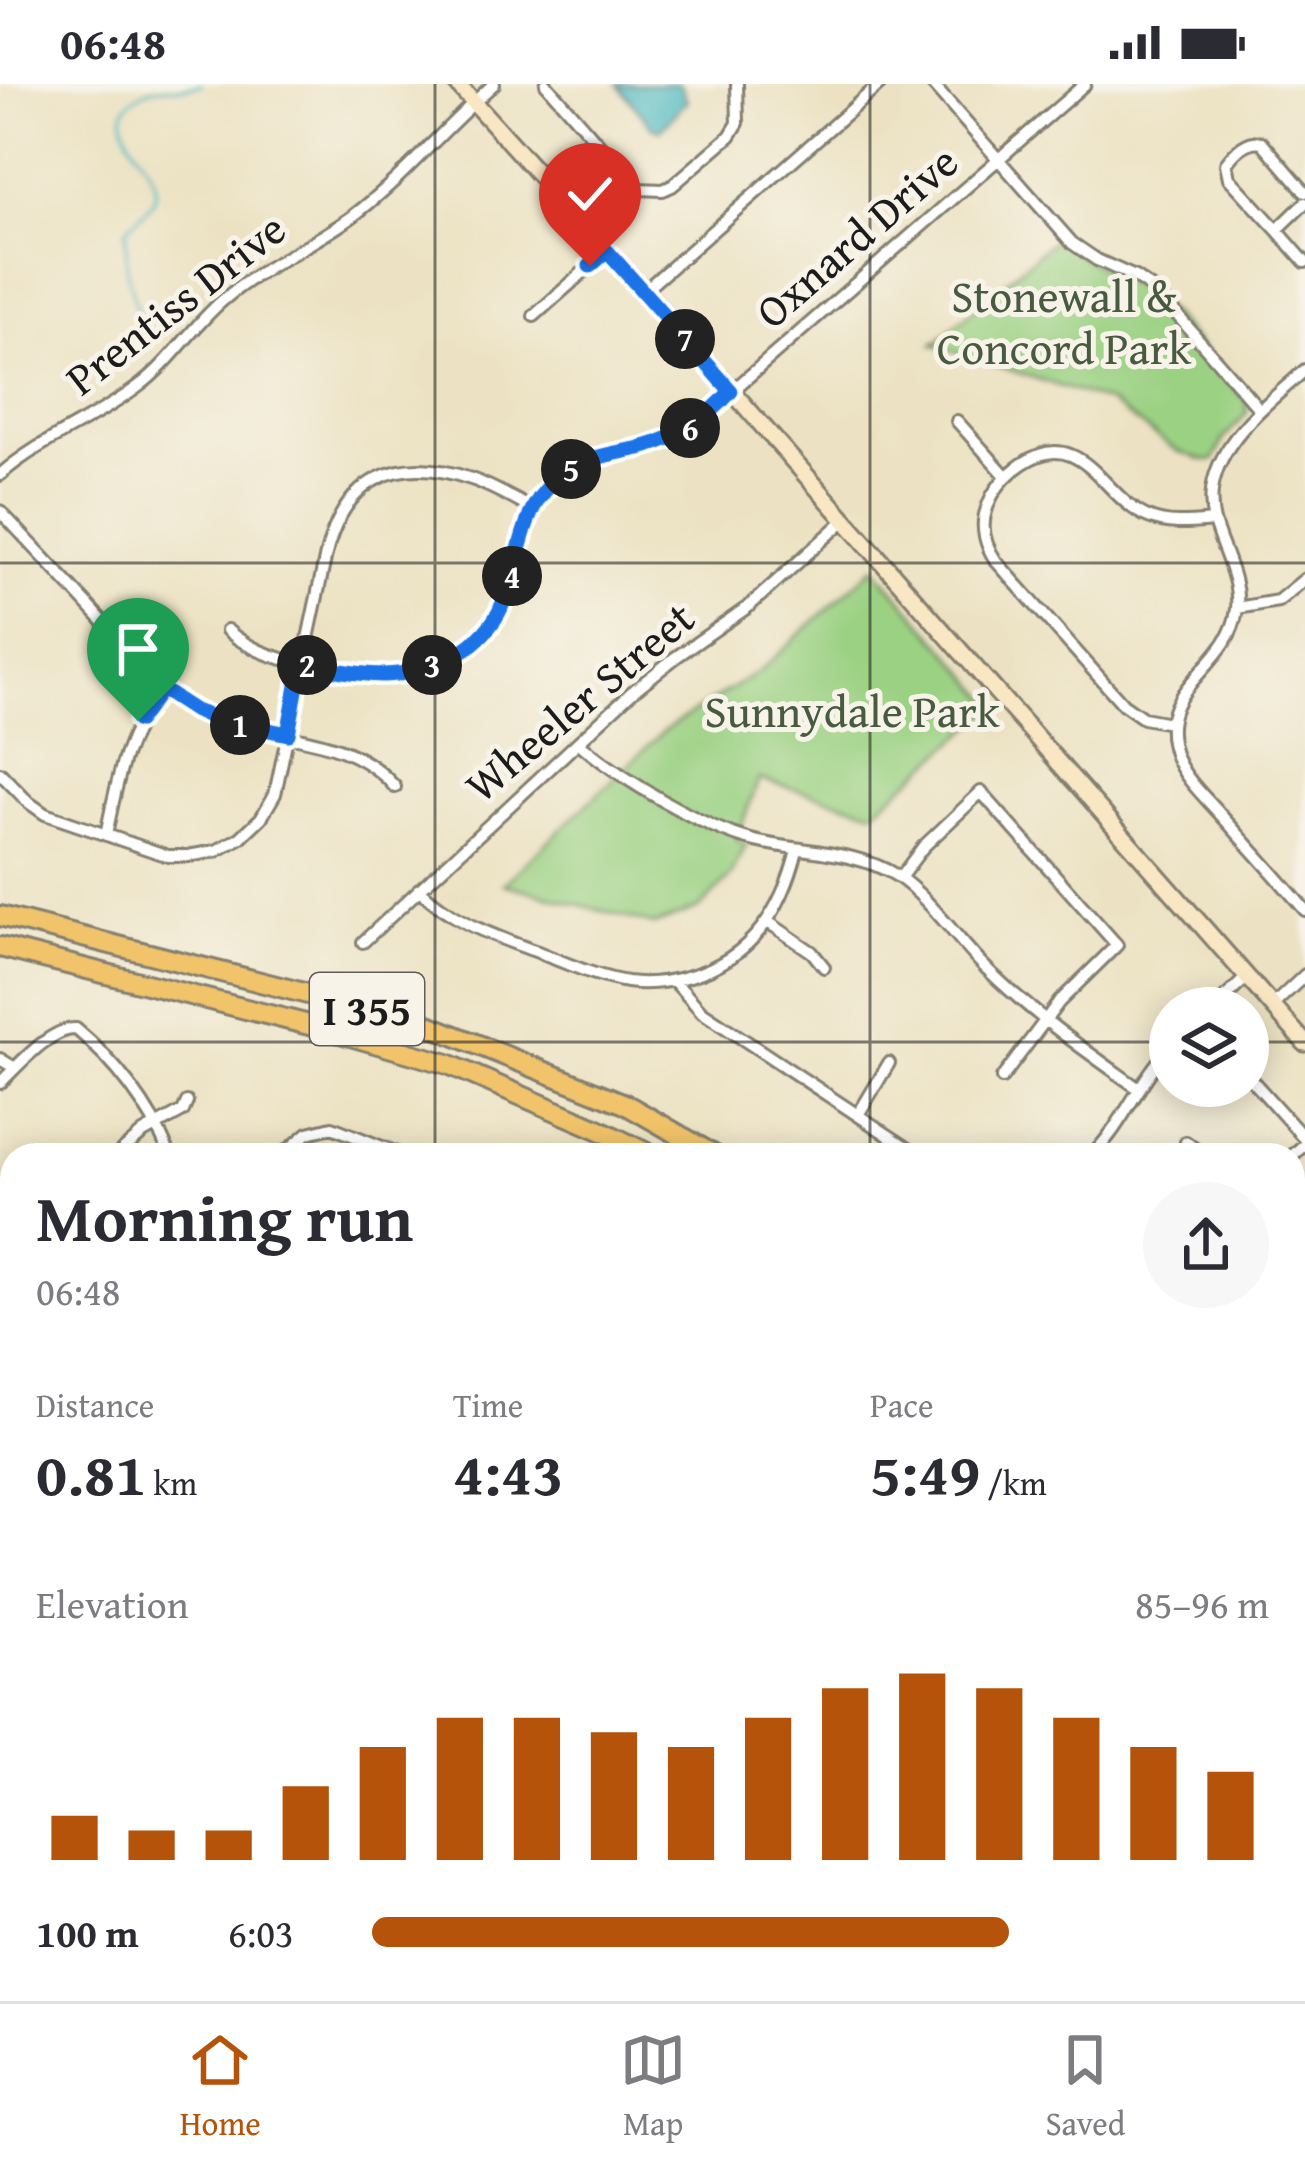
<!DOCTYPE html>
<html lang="en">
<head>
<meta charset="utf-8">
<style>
	:root { --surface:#fff; --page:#f7f7f7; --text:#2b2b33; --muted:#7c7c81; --line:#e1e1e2; --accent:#b45309 }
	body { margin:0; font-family:"Gentium Book Plus",serif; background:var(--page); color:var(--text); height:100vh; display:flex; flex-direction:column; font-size:45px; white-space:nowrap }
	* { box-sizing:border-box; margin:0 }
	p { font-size:39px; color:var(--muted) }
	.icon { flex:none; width:66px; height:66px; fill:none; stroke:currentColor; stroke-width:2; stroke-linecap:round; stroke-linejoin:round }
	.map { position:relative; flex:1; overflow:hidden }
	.panel { position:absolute; left:0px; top:1059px; width:1305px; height:858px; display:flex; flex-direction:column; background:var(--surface); border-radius:36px 36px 0 0; box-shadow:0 6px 30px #0003 }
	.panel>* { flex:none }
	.tools { position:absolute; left:1149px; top:903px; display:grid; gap:24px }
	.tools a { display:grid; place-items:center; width:120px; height:120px; border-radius:50%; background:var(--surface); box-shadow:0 6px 30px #0003; font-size:60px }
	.pin { position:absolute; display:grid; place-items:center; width:102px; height:102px; color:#fff; margin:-123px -51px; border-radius:50% 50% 50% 0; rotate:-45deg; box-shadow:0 0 12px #0007 }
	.pin .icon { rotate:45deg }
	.km { position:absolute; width:60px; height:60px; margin:-30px; border-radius:50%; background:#222; color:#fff; font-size:33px; line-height:60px; text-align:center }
	.round { display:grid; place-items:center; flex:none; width:126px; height:126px; border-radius:63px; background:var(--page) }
	.summary { display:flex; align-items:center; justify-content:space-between; height:204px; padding:0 36px }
	h1 { font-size:66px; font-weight:600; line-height:90px }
	.figures { display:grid; grid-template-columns:repeat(3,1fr); gap:18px; height:204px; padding:12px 36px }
	.figures div { display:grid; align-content:center }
	.figures b { font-size:60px; font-weight:600 }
	.figures small { font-size:33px; font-weight:400 }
	.figures p { font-size:33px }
	.chart { height:336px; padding:24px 36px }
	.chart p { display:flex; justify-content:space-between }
	.chart svg { width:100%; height:216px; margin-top:12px; stroke:var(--accent); stroke-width:6 }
	ul { padding:0 36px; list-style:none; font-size:39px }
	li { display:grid; grid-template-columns:192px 144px 1fr; align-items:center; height:90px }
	li i { height:30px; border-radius:15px; background:var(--accent) }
	.status { display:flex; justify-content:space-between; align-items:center; height:84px; padding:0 60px; background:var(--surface); direction:ltr }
	.status svg { height:33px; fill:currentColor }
	.tab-bar { display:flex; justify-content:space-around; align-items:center; height:168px; border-top:3px solid var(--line); background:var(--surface); font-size:33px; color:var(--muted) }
	.tab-bar a { display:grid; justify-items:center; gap:6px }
	.tab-bar .current { color:var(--accent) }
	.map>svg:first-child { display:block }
</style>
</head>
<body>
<div class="status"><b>06:48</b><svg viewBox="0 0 49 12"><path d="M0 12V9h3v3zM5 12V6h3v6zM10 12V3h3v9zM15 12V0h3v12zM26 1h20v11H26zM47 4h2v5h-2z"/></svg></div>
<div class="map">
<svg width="1305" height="1917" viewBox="0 0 1305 1917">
	<rect width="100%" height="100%" fill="#f7f3e8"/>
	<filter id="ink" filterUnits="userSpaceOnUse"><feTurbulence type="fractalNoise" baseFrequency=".00833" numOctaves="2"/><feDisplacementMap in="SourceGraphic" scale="24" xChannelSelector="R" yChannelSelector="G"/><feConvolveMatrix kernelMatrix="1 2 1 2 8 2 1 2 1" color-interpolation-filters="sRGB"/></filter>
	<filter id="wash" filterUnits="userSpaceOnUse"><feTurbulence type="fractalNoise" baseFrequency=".004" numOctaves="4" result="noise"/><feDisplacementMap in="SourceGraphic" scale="48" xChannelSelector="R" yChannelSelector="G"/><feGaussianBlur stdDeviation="2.7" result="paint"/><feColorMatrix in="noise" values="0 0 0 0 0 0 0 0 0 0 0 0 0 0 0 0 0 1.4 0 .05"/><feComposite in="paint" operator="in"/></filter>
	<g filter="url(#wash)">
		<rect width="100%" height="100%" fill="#ece2c3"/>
		<path fill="#9bd183" stroke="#5c7650" stroke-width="3" d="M1058,152c29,33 62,35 93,61 36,30 65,70 96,105v11l-24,27 -9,20 -8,1 -29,-10 -69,-49 -175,-57z
			M874,483l122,139 -122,105 -115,-32 -23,61 10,5 -15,31 -31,32 -46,17 -150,-41 161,-154 95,-59z"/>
		<path fill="#48b7bf" stroke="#326a6e" stroke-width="3" d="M680,0l7,17 -26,29 -8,-2 -35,-43z"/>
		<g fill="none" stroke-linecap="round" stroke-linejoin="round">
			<path stroke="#48b7bf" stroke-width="3" d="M137,270l4,-26 -14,-57 -1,-41c8,-11 27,-21 29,-36 5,-36 -68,-74 -9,-103 17,-7 37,0 55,-7"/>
		</g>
	</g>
	<g filter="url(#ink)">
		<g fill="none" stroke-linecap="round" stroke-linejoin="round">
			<defs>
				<path id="street" d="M546,0l92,105 25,1 9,-4 58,-50 8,-13 -1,-39
					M932,0l140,159 25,17 38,17 23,16 102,117
					M1305,108l-43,-50c-15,-3 -28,11 -36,22l3,14 48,52 28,-27
					M1277,146l28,32
					M644,207l236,-207
					M534,232l73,-65
					M1305,286c-45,40 -112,89 -89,158 8,25 24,54 21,81 -7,60 -85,77 -62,145 8,23 28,41 44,59 29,32 58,64 86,97
					M957,337l49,55
					M0,391c42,-37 95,-55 139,-89 32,-24 53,-59 83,-85 40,-35 89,-54 131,-85 51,-39 93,-90 141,-132
					M0,427c36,38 72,76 107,115 30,32 45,60 85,82 63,36 150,17 203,79
					M1237,524l41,-7 27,-22
					M227,546c32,29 77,35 119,40 70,10 139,-7 163,-83 7,-22 12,-60 22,-79 7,-13 20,-25 31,-34 23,-17 51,-20 78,-26 38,-10 66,-27 92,-57l353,-307
					M1170,639l-27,-5 -20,-14 -127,-143c-11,-16 -16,-35 -9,-53 6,-19 19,-33 35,-44 60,-41 81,34 126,53 21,9 43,6 66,4
					M578,658c41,36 124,86 177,99 46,11 101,9 142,35 31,20 62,66 90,93 47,46 99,82 152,120
					M0,689l28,29 17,12 123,42h20l28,-5 24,-13 21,-20 14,-24 51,-240c19,-76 71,-101 145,-75 21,7 40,19 60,29
					M106,751c12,-58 18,-97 55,-146
					M900,794l23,-31 58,-55 136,153 -58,57 -57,76
					M419,805c34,34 76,47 121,64 28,11 57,24 87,29 21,3 43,0 63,-6 62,-18 92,-66 107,-126
					M768,838l44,30 12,15
					M363,858l269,-250 44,-35 72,-50 97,-87
					M674,897l28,31 216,143
					M1272,922l33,-31
					M1214,924l33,-31
					M0,975l15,9
					M1251,995l54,60
					M0,999c19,-18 50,-55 76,-54 40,33 74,78 94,126
					M858,1031l31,-52
					M1186,1058l17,13
					M117,1071l26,-22 40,-22 4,-9
					M282,1071l26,-22 24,-6 70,28
					M1092,1071c32,-31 47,-75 78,-107
					M1293,1071l12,-11
					M1293,1147l12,5
					M0,1186l12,-11
					M0,1203l12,14
					M1293,1225l12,13
					M0,1347l12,14
					M0,1378l12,-11
					M0,1466l12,-11
					M0,1489l12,15
					M0,1519l12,-11
					M0,1613l12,13
					M0,1642l12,-11
					M0,1700l4,4
					M0,1898l12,-3
					M220,1905l54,12
					M571,1905l26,6
					M372,1917l25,-12
					M454,1917v-12"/>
				<path id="secondary" d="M457,0l187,207 661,752
					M1293,1322l12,-11
					M679,1917l3,-12
					M697,1917l2,-12"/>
				<path id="highway" d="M0,832l426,108 199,80 89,51
					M0,863l333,84 115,33 150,65 53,26
					M1293,1572l12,12
					M1293,1596l12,14
					M1293,1641l12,13
					M1293,1662l12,15"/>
			</defs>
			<use href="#street" stroke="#847f70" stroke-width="16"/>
			<use href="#secondary" stroke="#847f70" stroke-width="21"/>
			<use href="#highway" stroke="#847f70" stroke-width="24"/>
			<use href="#street" stroke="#fff" stroke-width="10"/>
			<use href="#secondary" stroke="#f9e7c3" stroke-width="15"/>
			<use href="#highway" stroke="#f1c36a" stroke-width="18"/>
		</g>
	</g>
	<g fill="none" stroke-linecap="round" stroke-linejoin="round" filter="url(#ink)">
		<defs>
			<path id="route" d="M138,637l23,-32 34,22 22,8 71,15 13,-70c26,4 55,11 82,11 44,-1 94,-22 116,-63 8,-16 12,-34 17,-52 11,-37 13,-60 47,-86 22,-17 50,-20 77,-26 38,-10 66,-28 91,-57l-124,-140 -17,15"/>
		</defs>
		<use href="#route" stroke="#fff" stroke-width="24"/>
		<use href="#route" stroke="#1a73e8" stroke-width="15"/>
	</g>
	<path fill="none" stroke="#1c1c1c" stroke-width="3" stroke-opacity="0.55" d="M435,0v1071M870,0v1071M0,479h1305M0,958h1170M1248,958h57M0,1438h12M1293,1438h12M435,1905v12M870,1905v12"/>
	<g text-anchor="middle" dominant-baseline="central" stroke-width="10" stroke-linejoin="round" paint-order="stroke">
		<rect fill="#f7f3e8" stroke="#5e5c59" stroke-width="3" x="310" y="889" width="114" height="72" rx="9"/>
		<g font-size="42" font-weight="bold" fill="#1c1c1c">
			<text x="367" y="925">I 355</text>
		</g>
		<g font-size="45" fill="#1c1c1c" stroke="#f7f3e8">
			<text transform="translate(856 152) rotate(-41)">Oxnard Drive</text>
			<text transform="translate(175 219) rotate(-38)">Prentiss Drive</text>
			<text transform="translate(579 617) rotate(-40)">Wheeler Street</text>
		</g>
		<g font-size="45" fill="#485b40" stroke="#f7f3e8">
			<text x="1064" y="211">Stonewall &amp;<tspan x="1064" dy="52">Concord Park</tspan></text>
			<text x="852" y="626">Sunnydale Park</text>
		</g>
	</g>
</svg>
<div class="tools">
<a><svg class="icon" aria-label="layers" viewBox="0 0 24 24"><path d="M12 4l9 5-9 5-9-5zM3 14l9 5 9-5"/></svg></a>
</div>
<div class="pin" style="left:138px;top:637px;background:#1e9e55"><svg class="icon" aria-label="arrive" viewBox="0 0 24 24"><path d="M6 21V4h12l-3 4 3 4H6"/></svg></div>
<div class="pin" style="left:590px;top:182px;background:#d93025"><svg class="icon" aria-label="check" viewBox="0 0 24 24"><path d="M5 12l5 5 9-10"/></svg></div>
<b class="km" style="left:240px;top:641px">1</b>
<b class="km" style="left:307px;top:581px">2</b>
<b class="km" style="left:432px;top:581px">3</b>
<b class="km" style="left:512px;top:492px">4</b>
<b class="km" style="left:571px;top:385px">5</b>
<b class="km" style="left:690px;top:344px">6</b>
<b class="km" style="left:685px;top:255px">7</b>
<section class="panel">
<div class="summary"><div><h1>Morning run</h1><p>06:48</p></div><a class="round"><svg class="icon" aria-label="share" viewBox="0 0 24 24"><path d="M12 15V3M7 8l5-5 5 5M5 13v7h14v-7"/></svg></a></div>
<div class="figures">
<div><p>Distance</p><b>0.81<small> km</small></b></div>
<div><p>Time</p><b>4:43</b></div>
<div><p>Pace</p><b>5:49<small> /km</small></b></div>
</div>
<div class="chart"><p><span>Elevation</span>85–96 m</p>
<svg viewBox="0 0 160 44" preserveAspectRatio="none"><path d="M5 44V35M15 44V38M25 44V38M35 44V29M45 44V21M55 44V15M65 44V15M75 44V18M85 44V21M95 44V15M105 44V9M115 44V6M125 44V9M135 44V15M145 44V21M155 44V26"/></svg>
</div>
<ul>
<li><b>100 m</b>6:03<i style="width:71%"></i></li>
</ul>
</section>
</div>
<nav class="tab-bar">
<a class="current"><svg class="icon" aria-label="home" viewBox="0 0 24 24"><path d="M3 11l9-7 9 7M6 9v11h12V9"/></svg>Home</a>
<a><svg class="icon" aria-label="map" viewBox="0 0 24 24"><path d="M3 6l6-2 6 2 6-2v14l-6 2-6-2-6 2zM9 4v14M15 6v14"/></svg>Map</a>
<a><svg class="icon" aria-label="saved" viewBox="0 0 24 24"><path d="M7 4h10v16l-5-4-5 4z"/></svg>Saved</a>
</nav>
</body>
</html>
